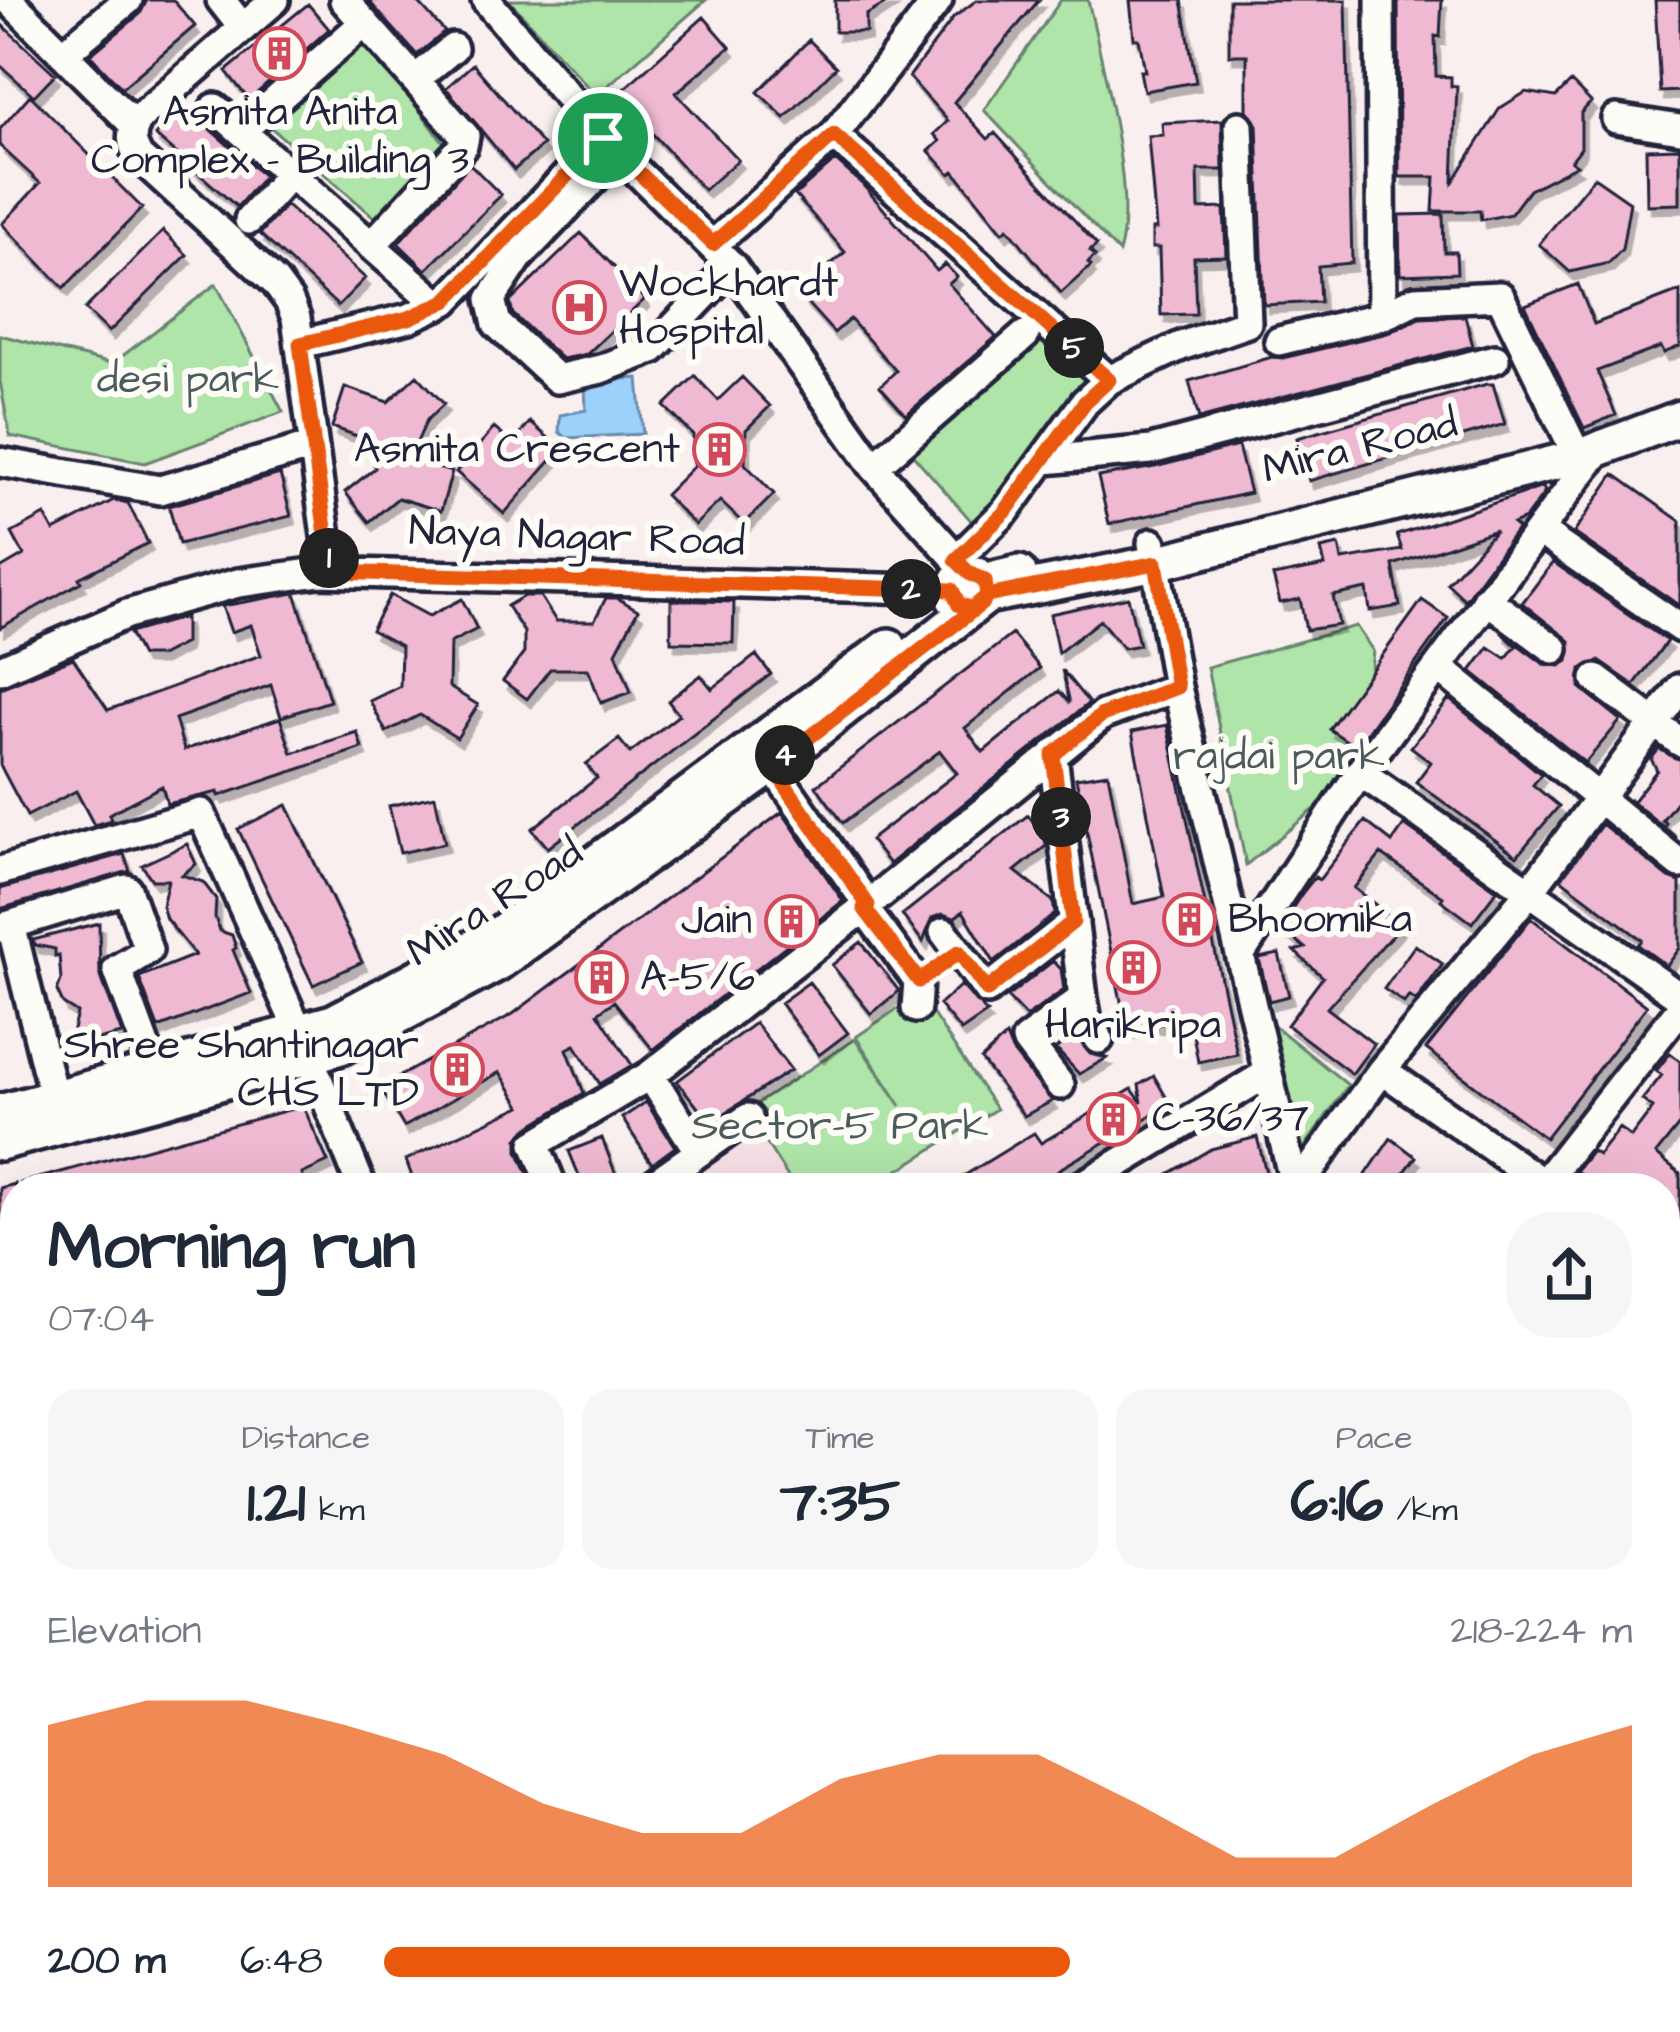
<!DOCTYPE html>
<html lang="en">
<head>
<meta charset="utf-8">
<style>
	:root { --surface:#fff; --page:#f6f6f7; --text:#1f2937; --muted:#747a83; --accent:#ea580c }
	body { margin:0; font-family:"Architects Daughter",sans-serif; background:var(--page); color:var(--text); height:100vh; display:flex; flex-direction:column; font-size:45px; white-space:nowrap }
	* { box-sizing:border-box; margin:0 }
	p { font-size:39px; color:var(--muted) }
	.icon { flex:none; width:66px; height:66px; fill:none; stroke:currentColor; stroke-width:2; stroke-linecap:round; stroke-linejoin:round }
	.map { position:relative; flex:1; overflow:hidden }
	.panel { position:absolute; left:0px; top:1173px; width:1680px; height:861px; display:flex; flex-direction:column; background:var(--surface); border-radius:48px 48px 0 0; box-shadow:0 12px 48px #0002 }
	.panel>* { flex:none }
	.pin { position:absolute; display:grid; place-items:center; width:102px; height:102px; color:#fff; margin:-51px; border:6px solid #fff; border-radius:50%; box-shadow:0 3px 12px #0007 }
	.km { position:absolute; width:60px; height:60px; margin:-30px; border-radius:50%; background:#222; color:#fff; font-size:33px; line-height:60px; text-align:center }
	.round { display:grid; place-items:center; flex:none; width:126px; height:126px; border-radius:48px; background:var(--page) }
	.head { display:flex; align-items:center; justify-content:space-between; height:204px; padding:0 48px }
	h1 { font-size:66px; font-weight:800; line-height:90px }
	.metrics { display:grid; grid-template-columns:repeat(3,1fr); gap:18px; height:204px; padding:12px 48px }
	.metrics div { display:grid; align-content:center; border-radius:30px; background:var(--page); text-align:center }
	.metrics b { font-size:60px; font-weight:800 }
	.metrics small { font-size:33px; font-weight:400 }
	.metrics p { font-size:33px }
	.chart { height:336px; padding:24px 48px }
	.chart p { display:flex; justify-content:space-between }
	.chart svg { width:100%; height:216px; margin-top:12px; fill:var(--accent); opacity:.7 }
	ul { padding:0 48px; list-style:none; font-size:39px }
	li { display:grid; grid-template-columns:192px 144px 1fr; align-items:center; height:90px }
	li i { height:30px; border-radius:15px; background:var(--accent) }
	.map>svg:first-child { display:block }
</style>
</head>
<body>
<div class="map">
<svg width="1680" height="2032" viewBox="0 0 1680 2032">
	<defs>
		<filter id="shadow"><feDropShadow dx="4.5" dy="8" stdDeviation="0" flood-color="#0004"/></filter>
	</defs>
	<rect width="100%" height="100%" fill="#faefef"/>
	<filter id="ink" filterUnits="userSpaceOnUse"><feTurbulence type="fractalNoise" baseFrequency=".00833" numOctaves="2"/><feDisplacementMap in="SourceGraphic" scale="24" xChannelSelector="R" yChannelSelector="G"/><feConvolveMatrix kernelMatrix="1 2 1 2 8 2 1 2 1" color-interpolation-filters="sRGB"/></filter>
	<g filter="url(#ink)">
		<path fill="#f7dfe6" d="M753,1123l41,65h-134z"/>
		<path fill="#afe5a8" stroke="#688472" stroke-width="3" d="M509,0h197l-110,96z
			M1061,0h27c14,62 49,196 31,253l-135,-143z
			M366,40l85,112 -69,72 -114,-99z
			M216,284l67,128 -138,51 -135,-27 -10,-55v-46l112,29z
			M1040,340l48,43 -114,141 -67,-76z
			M1356,626l17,25 -13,121 -114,93 -39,-198z
			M900,1007l30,3 66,99 -126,79h-75l-49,-77 109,-72 46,67 -45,-69z
			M1271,1023l77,62 -50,71z
			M346,2019h153l10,13h-157z
			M1174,2019h149l13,13h-163l-7,-6z"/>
		<path fill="#9bd1fa" stroke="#6b8bae" stroke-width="3" d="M638,378l5,56 -76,4 -8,-6 1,-17 26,-5 -1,-24 8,-5z"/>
		<path fill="#efb9d1" stroke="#22223b" stroke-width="3" filter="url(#shadow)" d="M147,0h26l22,26 -73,62 -32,-33 50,-41z
			M368,0h48l29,32 -28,23z
			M835,0h57l-26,15v17h-31z
			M977,0h62l-85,102 34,37 7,-6 102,112 -7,6 5,5 -7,7 3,3 -30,27 -53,-65 -5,4 -49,-61 -4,3 -21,-23 11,-10 -6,-7 14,-13 -39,-44 45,-60z
			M1130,0h52l14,82 -52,9 -4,-20h5l-6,-32h-5z
			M1229,0h117l6,263 -34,3 2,36 -56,3 -7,-180 -10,-15v-55h-18z
			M1398,0h44l-2,37 -5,-1 1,40 15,1v9h6l-4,96 47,-74 26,-16 30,5 15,-15 20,20 -10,11v35l-10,13 6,4 -48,25 -18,24 -30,6 -1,-9h-47l2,-34h-36z
			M1655,0h25v91l-20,1z
			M308,4l21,25 -80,71 -23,-29z
			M704,17l26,30 -54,46 62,67 -34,30 -87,-95z
			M0,23l55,51 -21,22 -34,-31z
			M809,40l27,27 -51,51 -27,-26z
			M473,64l70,81 -29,25 -68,-82z
			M30,95l112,113 -78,80 -62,-64 38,-41 -40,-37v-17z
			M182,105l82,71 -27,31 -82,-72z
			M1222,120l1,50h-25l1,39 25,-1 2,48 -32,1 2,57 -35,1 -2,-67h-7v-19h4l-8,-93 15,-1 -1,-12z
			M1680,148v56l-33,1 -1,-56z
			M835,160l28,25 74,86 8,-7 12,13 -8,7 47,53 -90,78 -26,-29 16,-15 -46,-52 -16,14 -36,-40 47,-41 -50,-57z
			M470,164l31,31 -75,75 -28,-27z
			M1594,177l36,25 -8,47 -13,14 -39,9 -31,-28z
			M286,205l79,73 -27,28 -78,-72z
			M1443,214l1,38h12l1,21 -57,2 -1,-60z
			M163,231l24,24 -78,77 -24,-23z
			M581,233l64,66 -58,55 -25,5 -49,-45 -3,-12z
			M1578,284l16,40 86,-33v55l-16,7 -3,-6 -64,24 19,44 -32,13 -59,-123z
			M1465,316l8,30 -274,73 -10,-38 83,-24 11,1 104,-25 33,-15z
			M417,375l27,29 -17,16 -10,22v20l35,10 -11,39 -43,-13 -29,24 -24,-30 30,-24 -7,-28 -36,-13 13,-40 43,15z
			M695,376l23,24 24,-23 28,29 -24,24 -1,34 29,30 -30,30 -24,-23 -25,24 -30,-30 29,-29 -1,-31 -29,-29z
			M1487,384h6l12,40 -196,57 -12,-43z
			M530,422l31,27 -57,65 -48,-42 38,-44 18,15z
			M1238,446l12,47 -141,31 -11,-47 57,-10z
			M280,474l11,42 -112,28 -10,-38z
			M1614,474l66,47v85l-106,-73z
			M1543,487l2,5 -20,27 -12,5 5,4 -53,72 -18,-17 49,-53 -103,35 7,41 -30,5 -3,-22 -34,7 6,29 -33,5 -6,-31 -20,4 -7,-27 52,-10 -4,-17 18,-4 3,15 60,-10 -5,-15z
			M114,500l14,3 20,40 -69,35 2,4 -81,46v-59l24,-14 -12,-22 33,-18 9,16z
			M1553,562l114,79 -33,44 -35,-24 -18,8 -1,18 41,33 -36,43 -114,-92 18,-24 17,11 10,-12 -15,-14 43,32 16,2 8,-5 2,-20 -48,-38z
			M295,593l35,108 -49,16 -10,-32 -96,34 9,31 96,-32 12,35 65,-21 5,16 -143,48 -1,-4 -51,12 -5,-18 -53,28 2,6 -17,5 -18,-34 -49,25 -27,-51v-77l73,-30 35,52 153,-55 -10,-30 -20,7 -9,-26z
			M390,595l39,21 33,-17 15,30 -27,14 -1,44 29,18 -21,33 -37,-23 -34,17 -16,-31 30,-15 1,-40 -30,-16z
			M524,596h16l16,25h38l12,-23h11l21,12 -22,42 15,40 -30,11 -13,-34h-38l-23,30 -24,-18 21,-28v-21l-17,-26z
			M1128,597l11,48 -16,3 -23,-28 -42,33 -8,-39z
			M671,600l63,2 -1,41 -62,-1z
			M1422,600l26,18 -92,129 -27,-18z
			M185,617v26l-25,13h-19l-12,-23z
			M1012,634l28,34 -75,60 18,24 76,-61 11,12 -8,-33 27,33 -200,161 -19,-24 87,-67 -17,-22 -97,72 -27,-37z
			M756,655l15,19 -223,174 -16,-19 65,-51 -11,-14 33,-25 11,14 49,-38 -11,-14 33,-26 11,14z
			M1449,699l92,75 -8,11 26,21 -42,50 -101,-74 15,-20 -20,-15z
			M1167,725l70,329 -39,8 -8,-44 -63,13 -51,-253 32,-5 25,131 31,-7 -32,-165z
			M1659,749l21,11v37l-18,23 4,3 -3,4 14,11 -48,-39 4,2 24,-31 -6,-11z
			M435,796l10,47 -45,10 -11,-47z
			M287,805l75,157 -49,23 -75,-156z
			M782,812l61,89 -190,149 -39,-49 -16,12 34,52 -32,19 -25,-39 -8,4 17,44 -58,36 -8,10v12l16,37h-118l-10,-28 115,-54 -21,-34 -96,55 -24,-40 133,-73z
			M1028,815l17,21 1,10 -31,25 38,30 2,13 -61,48 -31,-51 -9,7 -11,-4 -11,4 -9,24 -21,-27z
			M1365,821l27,21 12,-17 93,65 -25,33 -31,-23 2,-3 -62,-43 -27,34 47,37 -74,83 47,36 -22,30 -65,-49 36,-48 -29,-26 11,-3 -25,-21 23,-35 12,-15 4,3z
			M1602,824l67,54 11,4v66l-13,18 -29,-21 4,-5 -81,-61z
			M187,844l9,20 -14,11 21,7 13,17 -1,18 5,14 12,4 4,13 -3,2 18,43 -93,35 -19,-51 56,-22 -29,-36 -4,-13 6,-26h-16l-10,-15z
			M124,854l6,17 -130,38v-20z
			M1531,918l116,88 -102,132 -119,-89z
			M99,923l1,51 22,60 -49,12 -2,-8 6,-25 -14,-9 -6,-13 4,-11 -2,-25 -4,1v-7l-20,-4 -2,-5z
			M861,942l38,49 -28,23 -39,-49z
			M1415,945l28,19 -27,37 -7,-5 -5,7 -20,-14z
			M1279,954l10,42 -20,5 -10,-43z
			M1053,961l8,8 3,21 -38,27 -19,-20z
			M809,982l39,51 -29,22 -39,-52z
			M961,985l26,28 -26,18 -22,-26z
			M755,1023l36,47 -81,53 -33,-42z
			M1073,1033l17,21 17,4 -28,16 -23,-25z
			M1006,1036l6,15 40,50 -28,15 -43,-56z
			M1670,1053l10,8v63l-24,30 24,19v92l-15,8v-85h-68l-21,-17 16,-20 6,4 21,-27 12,9 22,-29 -11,-8 20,-25 -6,-4z
			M1154,1076l16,28 -112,66 1,3 -24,15h-91l90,-55 7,10 91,-54 10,14 -3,-18z
			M646,1102l29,45 -23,17 -30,-46z
			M303,1106l25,56 -26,12 3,10 -8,4h-276v-5z
			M1257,1137l13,51h-125l66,-39z
			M602,1138l19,50h-37l-15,-37z
			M1391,1138l25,19 -13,17 18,14h-64z
			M15,1184v50l-7,1 7,27v30l-15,3v-107z
			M15,1332v69l-5,1 -10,-37v-29z
			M1680,1334v115l-15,-12v-84z
			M1665,1539l15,13v56l-15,15z
			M1680,1740v70l-15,-15v-42z
			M1665,1942l15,14v34l-15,16z"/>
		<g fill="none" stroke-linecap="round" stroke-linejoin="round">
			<defs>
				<path id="minor" d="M9,0l126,126
					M221,0l21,27
					M275,0l-138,120c-7,15 -6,24 2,37l136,125 14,19 7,17 35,254
					M344,0l121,136 -2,10 -92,100
					M486,0l117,138 129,128 142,201 95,106
					M1380,0l2,316
					M63,54l65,-54
					M416,79l37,-31
					M215,108l224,197
					M1616,119l64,10
					M241,131l123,-108
					M834,135l275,245 72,-34 66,-23 -8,-197
					M619,153l-100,104 -28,42 6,25 60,55 44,-10 52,-20 79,-83
					M249,220l41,-46
					M713,245l121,-110 104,-135
					M1279,341l103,-25 33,-16 85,-4 78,161
					M300,344l109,-26 37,-17 157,-163
					M1603,444l-243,328 320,225
					M1045,460l106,-10 344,-91
					M0,462l160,28 153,-44
					M874,467l151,-132
					M1539,531l141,97
					M1152,543l25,144 118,501
					M956,560l49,-48 80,-110 24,-22
					M1486,599l68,50
					M1438,667l242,197
					M0,670l127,-56 111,-31 81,-11 633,18
					M1596,679l84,63
					M1053,755l30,243 4,23 12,18
					M772,766l96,139
					M0,871l201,-58 99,221 62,154
					M864,908l54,73 -2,27
					M11,925l43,174
					M0,928l127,-39 21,61 -31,19 38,103
					M944,932l43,58 87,-68
					M1240,955l120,-183
					M1382,1070l148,-179 150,-203
					M650,1075l49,77
					M1060,1085l-34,-45 57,-42
					M553,1188l-18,-44 115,-69 214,-167 239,-193 74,-28
					M648,1188l100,-70
					M1078,1188l190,-115
					M1297,1188l85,-118 162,114
					M1540,1188l140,-179
					M1665,1302l15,-19
					M0,1314l15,-4
					M0,1558l7,33 8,-3
					M1665,1702l15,-14
					M0,1811l15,-8
					M1665,1846l15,16
					M1665,1912l15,-16
					M0,1939l15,29
					M46,2019l9,13
					M239,2019l8,13
					M581,2019l8,13
					M781,2019l9,13
					M1037,2019l11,13
					M1510,2019l16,13
					M884,2032l14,-13
					M1397,2032l12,-13
					M1549,2032l13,-13"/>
				<path id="major" d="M954,599l-2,-9 9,-14 16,-1 8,6 34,-8
					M0,1112l333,-90 167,-89 389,-287
					M0,1143l162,-43 179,-53 156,-83 275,-198 215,-170 169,-33 422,-106 102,-39"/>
			</defs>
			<use href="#minor" stroke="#22223b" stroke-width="36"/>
			<use href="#major" stroke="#22223b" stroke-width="42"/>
			<use href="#minor" stroke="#fdfcf7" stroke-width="27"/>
			<use href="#major" stroke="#fdfcf7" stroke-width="33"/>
		</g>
	</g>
	<g fill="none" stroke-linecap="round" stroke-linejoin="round" filter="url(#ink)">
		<defs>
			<path id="route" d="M603,138l-157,163 -37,17 -109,26 31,228 621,18 7,15 14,3 14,-12 169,-33 21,124 -75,28 -49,40 20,167 -86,68 -28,-38 -40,29 -55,-73 4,-3 -96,-139 209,-162 6,-8 -2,-15 -16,-8 -13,-13 49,-48 80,-110 24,-22 -275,-245 -121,109 -110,-106"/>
		</defs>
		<use href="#route" stroke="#fff" stroke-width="24"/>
		<use href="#route" stroke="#ea580c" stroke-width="15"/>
	</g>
	<defs>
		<symbol id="building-ring" viewBox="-11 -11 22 22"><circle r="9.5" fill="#fdfcf7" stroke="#d1495b" stroke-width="1.5"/><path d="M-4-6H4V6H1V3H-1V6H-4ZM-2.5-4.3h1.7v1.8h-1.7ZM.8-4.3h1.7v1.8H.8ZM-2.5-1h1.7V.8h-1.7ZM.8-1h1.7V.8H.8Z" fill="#d1495b"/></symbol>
		<symbol id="hospital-ring" viewBox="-11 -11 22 22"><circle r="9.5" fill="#fdfcf7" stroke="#d1495b" stroke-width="1.5"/><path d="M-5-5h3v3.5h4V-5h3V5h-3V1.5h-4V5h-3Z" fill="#d1495b"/></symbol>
	</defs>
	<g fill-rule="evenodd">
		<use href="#building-ring" x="250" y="24" width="59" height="59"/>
		<use href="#hospital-ring" x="550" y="278" width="59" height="59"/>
		<use href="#building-ring" x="690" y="420" width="59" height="59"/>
		<use href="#building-ring" x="1160" y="890" width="59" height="59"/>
		<use href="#building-ring" x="762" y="892" width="59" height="59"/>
		<use href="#building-ring" x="1104" y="938" width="59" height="59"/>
		<use href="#building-ring" x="572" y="948" width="59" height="59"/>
		<use href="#building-ring" x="428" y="1040" width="59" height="59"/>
		<use href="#building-ring" x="1084" y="1090" width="59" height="59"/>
	</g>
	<g text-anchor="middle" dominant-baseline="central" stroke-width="12" stroke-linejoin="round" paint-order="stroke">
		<g font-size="42" fill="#22223b" stroke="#fdfcf7" text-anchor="start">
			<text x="280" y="113" text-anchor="middle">Asmita Anita<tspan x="280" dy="48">Complex - Building 3</tspan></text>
			<text x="619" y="284">Wockhardt<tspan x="619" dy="48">Hospital</tspan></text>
			<text x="680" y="450" text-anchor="end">Asmita Crescent</text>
			<text x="1228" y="920">Bhoomika</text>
			<text x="752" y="921" text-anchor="end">Jain</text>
			<text x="640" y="978">A-5/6</text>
			<text x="1133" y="1026" text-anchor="middle">Harikripa</text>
			<text x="419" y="1046" text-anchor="end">Shree Shantinagar<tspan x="419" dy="48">CHS LTD</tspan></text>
			<text x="1152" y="1119">C-36/37</text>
		</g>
		<g font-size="42" fill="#4c5c5c" stroke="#fdfcf7">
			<text x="188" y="380">desi park</text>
			<text x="1279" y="757">rajdai park</text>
			<text x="840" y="1127">Sector-5 Park</text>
		</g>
		<g font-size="42" fill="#22223b" stroke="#fdfcf7">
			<text transform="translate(1360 447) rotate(-14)">Mira Road</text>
			<text transform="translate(577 537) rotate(2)">Naya Nagar Road</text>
			<text transform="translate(495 903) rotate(-33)">Mira Road</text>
		</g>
	</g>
</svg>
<div class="pin" style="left:603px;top:138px;background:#1e9e55"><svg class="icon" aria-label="arrive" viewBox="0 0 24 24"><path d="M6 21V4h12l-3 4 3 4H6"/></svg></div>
<b class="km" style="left:329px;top:558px">1</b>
<b class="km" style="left:911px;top:589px">2</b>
<b class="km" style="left:1061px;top:817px">3</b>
<b class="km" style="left:785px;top:755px">4</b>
<b class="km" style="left:1074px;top:348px">5</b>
<section class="panel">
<div class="head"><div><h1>Morning run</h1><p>07:04</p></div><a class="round"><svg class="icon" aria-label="share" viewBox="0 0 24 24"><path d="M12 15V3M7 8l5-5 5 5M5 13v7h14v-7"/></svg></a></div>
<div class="metrics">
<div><p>Distance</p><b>1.21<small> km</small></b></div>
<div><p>Time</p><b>7:35</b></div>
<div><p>Pace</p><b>6:16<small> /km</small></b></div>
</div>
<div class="chart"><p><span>Elevation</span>218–224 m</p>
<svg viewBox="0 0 160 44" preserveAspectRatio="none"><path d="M0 44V11L10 6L20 6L30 11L40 17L50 27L60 33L70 33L80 22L90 17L100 17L110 27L120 38L130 38L140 27L150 17L160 11V44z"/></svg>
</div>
<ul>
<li><b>200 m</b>6:48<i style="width:55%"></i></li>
</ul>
</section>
</div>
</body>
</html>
